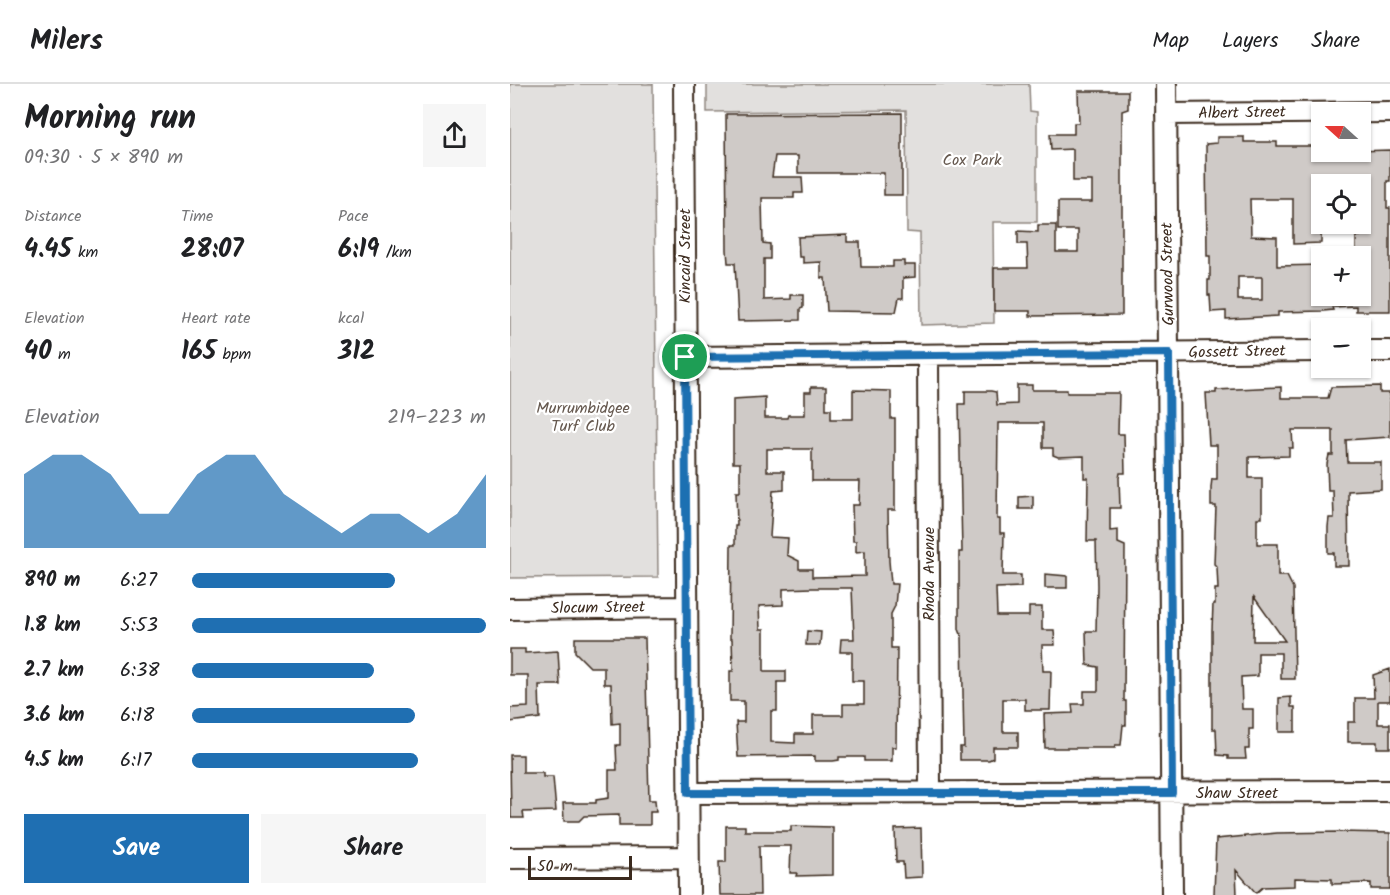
<!DOCTYPE html>
<html lang="en">
<head>
<meta charset="utf-8">
<style>
	:root { --surface:#fff; --page:#f6f6f6; --text:#202124; --muted:#757577; --line:#e0e0e0; --accent:#1f6fb2 }
	body { margin:0; font-family:Kalam,sans-serif; background:var(--page); color:var(--text); height:100vh; display:flex; flex-direction:column; font-size:22px; white-space:nowrap }
	* { box-sizing:border-box; margin:0 }
	p { font-size:20px; color:var(--muted) }
	.icon { flex:none; width:33px; height:33px; fill:none; stroke:currentColor; stroke-width:2; stroke-linecap:round; stroke-linejoin:round }
	.map { position:relative; flex:1; overflow:hidden }
	.details { display:flex; flex-direction:column; background:var(--surface); width:510px }
	.details>* { flex:none }
	.needle { width:39px; rotate:291deg }
	.controls { position:absolute; left:801px; top:18px; display:grid; gap:12px }
	.controls a { display:grid; place-items:center; width:60px; height:60px; border-radius:0px; background:var(--surface); box-shadow:0 2px 4px #0004; font-size:30px }
	.scale { position:absolute; left:18px; bottom:15px; width:104px; box-sizing:border-box; padding-left:6px; border:3px solid #3b2a1e; border-top:0; font-size:16px; line-height:21px; white-space:nowrap; color:#3b2a1e; -webkit-text-stroke:4px #fff; paint-order:stroke }
	.pin { position:absolute; display:grid; place-items:center; width:51px; height:51px; color:#fff; margin:-26px; border:3px solid #fff; border-radius:50%; box-shadow:0 2px 6px #0007 }
	.round { display:grid; place-items:center; flex:none; width:63px; height:63px; border-radius:0px; background:var(--page) }
	.head { display:flex; align-items:center; justify-content:space-between; height:102px; padding:0 24px }
	h1 { font-size:33px; font-weight:600; line-height:45px }
	.metrics { display:grid; grid-template-columns:repeat(3,1fr); gap:9px; height:102px; padding:6px 24px }
	.metrics div { display:grid; align-content:center }
	.metrics b { font-size:26px; font-weight:600 }
	.metrics small { font-size:16px; font-weight:400 }
	.metrics p { font-size:16px }
	.chart { height:168px; padding:12px 24px }
	.chart p { display:flex; justify-content:space-between }
	.chart svg { width:100%; height:108px; margin-top:6px; fill:var(--accent); opacity:.7 }
	.button { display:flex; gap:12px; margin-top:auto; padding:12px 24px }
	.button a { flex:1; height:69px; border-radius:0px; background:var(--accent); color:#fff; font-size:24px; font-weight:600; line-height:69px; text-align:center }
	.button a+a { background:var(--page); color:var(--text) }
	ul { padding:0 24px; list-style:none; font-size:20px }
	li { display:grid; grid-template-columns:96px 72px 1fr; align-items:center; height:45px }
	li i { height:15px; border-radius:8px; background:var(--accent) }
	header { display:flex; align-items:center; gap:36px; box-sizing:border-box; height:84px; padding:0 30px; background:var(--surface); border-bottom:2px solid var(--line) }
	header strong { font-size:28px }
	nav { display:flex; gap:33px; margin-inline-start:auto; font-size:21px }
	main { display:flex; flex:1; min-height:0 }
	.map>svg:first-child { display:block }
</style>
</head>
<body>
<header>
<strong>Milers</strong>
<nav><a>Map</a><a>Layers</a><a>Share</a></nav>
</header>
<main>
<section class="details">
<div class="head"><div><h1>Morning run</h1><p>09:30 · 5 × 890 m</p></div><a class="round"><svg class="icon" aria-label="share" viewBox="0 0 24 24"><path d="M12 15V3M7 8l5-5 5 5M5 13v7h14v-7"/></svg></a></div>
<div class="metrics">
<div><p>Distance</p><b>4.45<small> km</small></b></div>
<div><p>Time</p><b>28:07</b></div>
<div><p>Pace</p><b>6:19<small> /km</small></b></div>
</div>
<div class="metrics">
<div><p>Elevation</p><b>40<small> m</small></b></div>
<div><p>Heart rate</p><b>165<small> bpm</small></b></div>
<div><p>kcal</p><b>312</b></div>
</div>
<div class="chart"><p><span>Elevation</span>219–223 m</p>
<svg viewBox="0 0 160 44" preserveAspectRatio="none"><path d="M0 44V14L10 6L20 6L30 14L40 30L50 30L60 14L70 6L80 6L90 22L100 30L110 38L120 30L130 30L140 38L150 30L160 14V44z"/></svg>
</div>
<ul>
<li><b>890 m</b>6:27<i style="width:69%"></i></li>
<li><b>1.8 km</b>5:53<i style="width:100%"></i></li>
<li><b>2.7 km</b>6:38<i style="width:62%"></i></li>
<li><b>3.6 km</b>6:18<i style="width:76%"></i></li>
<li><b>4.5 km</b>6:17<i style="width:77%"></i></li>
</ul>
<div class="button"><a>Save</a><a>Share</a></div>
</section>
<div class="map">
<svg width="880" height="811" viewBox="0 0 880 811">
	<rect width="100%" height="100%" fill="#fff"/>
	<filter id="ink" filterUnits="userSpaceOnUse"><feTurbulence type="fractalNoise" baseFrequency=".0167" numOctaves="2"/><feDisplacementMap in="SourceGraphic" scale="12" xChannelSelector="R" yChannelSelector="G"/><feConvolveMatrix kernelMatrix="1 2 1 2 8 2 1 2 1" color-interpolation-filters="sRGB"/></filter>
	<g filter="url(#ink)">
		<path fill="#e2e0de" stroke="#8e857e" stroke-width="1.5" d="M0,0h143l5,493 -148,1z
			M197,0h322l1,27 7,1v110h-44l1,101 -73,2 -1,-92 -13,-1 -1,-122 -199,2z"/>
		<path fill="#cfcac7" stroke="#3b2a1e" stroke-width="1.5" fill-rule="evenodd" d="M568,7h50v18l-6,2v204l-92,1v-5h-36v-43h34l-1,-24h-9v-13l20,1v-7h18v27h22v-22h-20v-28h34v-21h-19v-32l-22,1 -1,-16h24v-11h5z
			M392,29v82h-18v-22h-86v-17h-23l-3,21h30l1,16h-9v5h-32l1,45 7,1v15h-6v41l27,-1v-4h12v13l-3,1v11l-62,1 -3,-58h-7l-1,-13 -1,-136z
			M707,53h27v5h33v4h45v6l68,-2v31h-3v27h3v103h-34v-5l-24,1 1,3 -10,1 -45,1v4l-52,3v-8l-15,1 -1,-17h-2v-15h2v-24h-3l-1,-112 11,-1zM812,100h38v52h-4v16h4v44h-38v-31l-45,1v-29l-26,-1 -1,-37h43v45l28,-1zM728,193h24v23h-24z
			M337,151v7h13l1,25h32v-6h11v4h11v12l-12,1v20h-4l-3,14 -69,-1 -2,-33h-4v-16l-18,1v-6h-4l-1,-20z
			M507,301h15v5h35v3h52l-1,41h6l1,39h-5l-1,5 1,30h-10v23l8,-1v13l7,3 -1,155h2v24h-3l-2,20h-6v3h-70l-1,-34 29,-1 -1,-9h12v-13h14v-24l-11,-2 -1,-34h10l1,-45 -1,-45h-9l1,-63h-4v-22l-26,1 -5,-2v-7h-10v-25h-45l-1,96h3v14h4l-1,42h18v12l-25,1 1,28h32v-9h13v23h12l1,15h-13l1,26h8l-1,39h-25v-11h-22v33h15v15h-25v11l-4,2h-29v-13h4l-2,-110 -3,-8v-77h3l-3,-148h6v-13h26l5,1 1,13 20,-1z
			M870,302v7h10v44l-44,3 1,22h34v27l-33,2 1,75h-15v-13h-6v-26l1,-9h5l-1,-27h-5l-1,-27 2,-9h4v-25h-41l1,18h-4v8l-40,1v21h13v40h-5v26h21v32h9l6,12 2,91h-14v-26h-23v23l-17,1 1,32h11v20h-4v20h-4l1,10h-18v-3l-11,-1 -1,-26h-4v-99l1,-26h2v-15h3l-1,-22 -3,-3 2,-58h-5v-19l1,-8h5v-34h-8l-3,-52h10v-3l65,-3v11h47l3,-11zM744,513l31,44h-32z
			M301,303h15v22h5v10h22v-29l38,1v28h4v91h-7l1,51 2,23h6l-2,22 -4,8v34h6l-1,99h-4v14h-28v-4h-25v3l-6,1h-18v-5l-77,1 -2,-35h8v-21h-14v-30h3l-1,-32h-2l1,-94h4v-19h2l-1,-34h4v-29h-7v-64l32,-2v21h22l1,-3h17v-23h6zM257,365h45v32h48l-1,24h-7l1,36h3v11l9,-1v25l-53,1v-8h-13v-8l-12,-6 1,-17 -18,-1 3,-46 11,-1v-19h-17zM302,504h40l2,51h-13l-1,13h12v29h12v23h-21v11h-30v19h-18v9l-24,-1v-31h6v-29h9v-11h-22v-42h-4l-1,-23 24,-1v-16z
			M523,412v13h-14v-12z
			M535,490l22,2v12h-22z
			M297,547l14,1 -1,13h-14z
			M65,554h70l4,162h6l1,12h-6v13h-31v-10l-35,1 -5,5h-15l-1,-18h33v-3l13,-2v-28h8l-1,-25h4v-22l-8,1 -1,-40h-7v-17h-14l-15,-15z
			M0,565h15v4l33,-2 2,34h-21l1,33 -30,4v-14l18,-1v-32h-18z
			M880,585v32h-12v23h12v24h-13v-6h-29v-20h7v-24h19l-1,-23z
			M781,613v10h4v25h-16v-34z
			M0,671h13v18h20v4h10l3,34 -33,1 1,6h-13z
			M216,742h19v5h46v-5l42,1v48l-37,1 1,-3h-7l1,-27h-32l1,49h-40l-1,-33h7z
			M411,744l1,49 -18,1 -1,-16h-7l-1,-33z
			M830,748l50,1v56h-19v-6l-39,1v-5l-37,-1v8l-32,1 -7,6 -20,-23 1,25h-23l2,-56 61,-6z"/>
		<g fill="none" stroke-linecap="round" stroke-linejoin="round">
			<defs>
				<path id="minor" d="M174,0l5,811
					M656,0l6,811
					M656,30l224,-2
					M850,267h30
					M418,272l2,435
					M175,273l637,-6
					M0,525l177,-2
					M178,709l702,-2
					M0,774l178,-1"/>
			</defs>
			<use href="#minor" stroke="#3b2a1e" stroke-width="24"/>
			<use href="#minor" stroke="#fff" stroke-width="20"/>
		</g>
	</g>
	<g fill="none" stroke-linecap="round" stroke-linejoin="round" filter="url(#ink)">
		<defs>
			<path id="route" d="M659,269l3,440h-484l-3,-436z"/>
		</defs>
		<use href="#route" stroke="#fff" stroke-width="12"/>
		<use href="#route" stroke="#1f6fb2" stroke-width="8"/>
	</g>
	<g text-anchor="middle" dominant-baseline="central" stroke-width="4.5" stroke-linejoin="round" paint-order="stroke">
		<g font-size="16" fill="#3b2a1e" stroke="#fff">
			<text transform="translate(732 29) rotate(-1)">Albert Street</text>
			<text transform="translate(175 172) rotate(-90)">Kincaid Street</text>
			<text transform="translate(658 190) rotate(-91)">Gurwood Street</text>
			<text transform="translate(727 268) rotate(-1)">Gossett Street</text>
			<text transform="translate(419 490) rotate(-90)">Rhoda Avenue</text>
			<text transform="translate(88 524) rotate(-1)">Slocum Street</text>
			<text x="727" y="709">Shaw Street</text>
		</g>
		<g font-size="16" fill="#65584e" stroke="#fff">
			<text x="462" y="76">Cox Park</text>
			<text x="73" y="324">Murrumbidgee<tspan x="73" dy="18">Turf Club</tspan></text>
		</g>
	</g>
</svg>
<div class="controls">
<a><svg class="needle" viewBox="-14 -14 28 28"><path d="M0-13l5 13h-10z" fill="#e53935"/><path d="M0 13l5-13h-10z" fill="#757577"/></svg></a>
<a><svg class="icon" aria-label="locate" viewBox="0 0 24 24"><circle cx="12" cy="12" r="6"/><path d="M12 2v4M12 18v4M2 12h4M18 12h4"/></svg></a>
<a>+</a>
<a>−</a>
</div>
<div class="scale">50 m</div>
<div class="pin" style="left:175px;top:273px;background:#1e9e55"><svg class="icon" aria-label="arrive" viewBox="0 0 24 24"><path d="M6 21V4h12l-3 4 3 4H6"/></svg></div>
</div>
</main>
</body>
</html>
